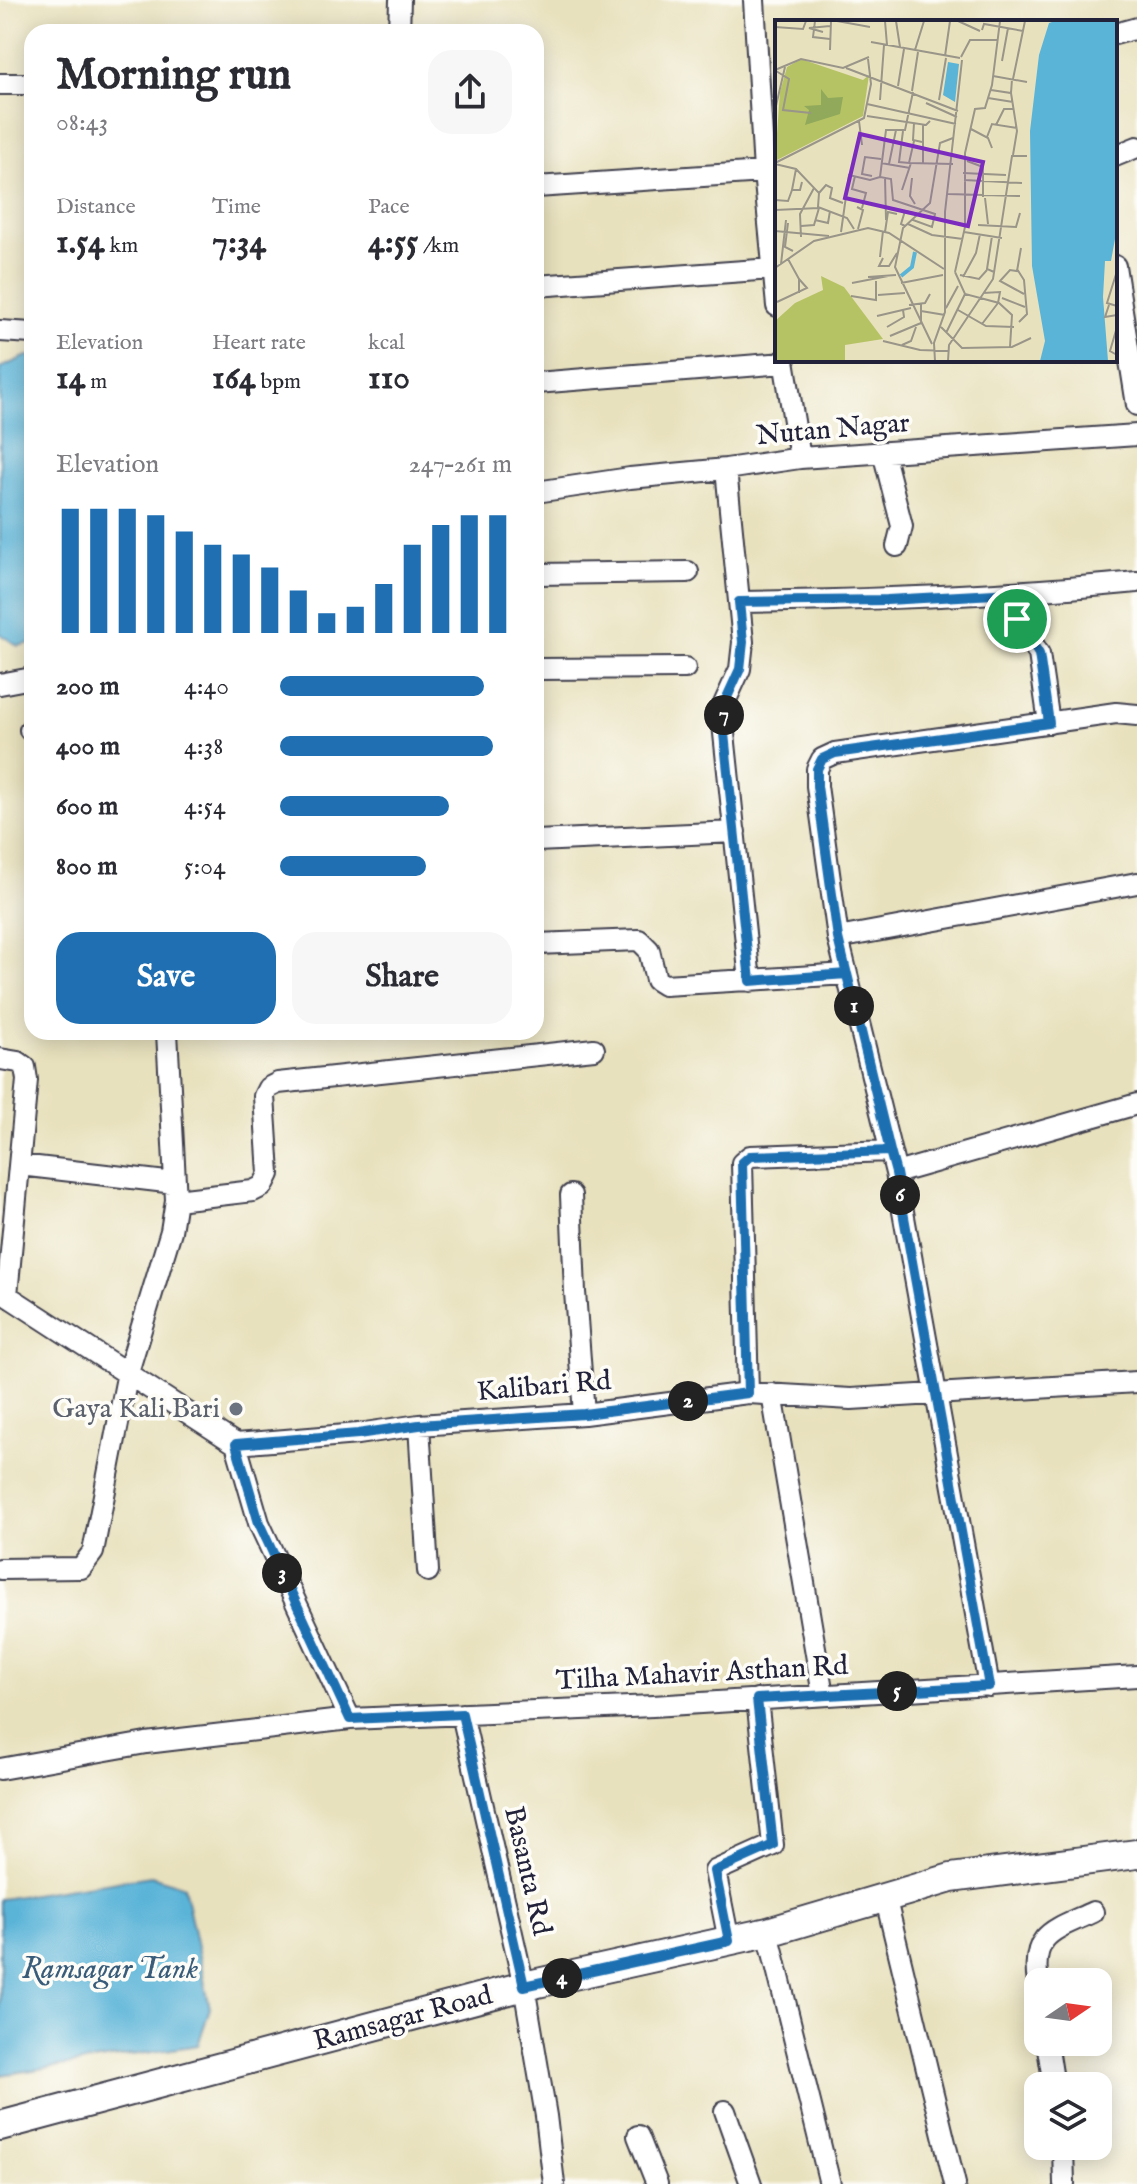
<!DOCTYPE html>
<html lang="en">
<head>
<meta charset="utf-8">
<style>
	:root { --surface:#fff; --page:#f7f7f7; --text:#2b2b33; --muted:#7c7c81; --accent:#1f6fb2 }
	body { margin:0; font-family:"IM FELL English",serif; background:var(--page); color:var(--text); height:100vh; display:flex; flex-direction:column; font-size:30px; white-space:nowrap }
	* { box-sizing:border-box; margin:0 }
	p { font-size:26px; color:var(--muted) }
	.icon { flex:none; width:44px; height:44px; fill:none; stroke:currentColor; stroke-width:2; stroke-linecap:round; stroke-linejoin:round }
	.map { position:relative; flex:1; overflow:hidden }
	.drawer { position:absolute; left:24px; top:24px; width:520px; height:1016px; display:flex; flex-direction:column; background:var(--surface); border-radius:24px; box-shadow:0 4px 20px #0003 }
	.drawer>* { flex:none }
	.needle { width:52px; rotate:77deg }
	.tools { position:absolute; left:1024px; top:1968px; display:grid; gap:16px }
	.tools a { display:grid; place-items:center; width:88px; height:88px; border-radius:16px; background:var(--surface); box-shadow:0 4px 20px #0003; font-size:40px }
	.pin { position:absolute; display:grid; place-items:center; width:68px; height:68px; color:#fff; margin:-34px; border:4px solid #fff; border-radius:50%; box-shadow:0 2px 8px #0007 }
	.km { position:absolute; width:40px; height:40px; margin:-20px; border-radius:50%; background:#222; color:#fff; font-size:22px; line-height:40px; text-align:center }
	.round { display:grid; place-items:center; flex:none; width:84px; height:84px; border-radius:24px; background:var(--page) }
	.head { display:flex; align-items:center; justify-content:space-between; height:136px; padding:0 32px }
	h1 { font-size:44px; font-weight:800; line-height:60px }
	.stats { display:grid; grid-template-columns:repeat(3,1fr); gap:12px; height:136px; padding:8px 32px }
	.stats div { display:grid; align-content:center }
	.stats b { font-size:34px; font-weight:800 }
	.stats small { font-size:22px; font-weight:400 }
	.stats p { font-size:22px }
	.chart { height:224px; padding:16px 32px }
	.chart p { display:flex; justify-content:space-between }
	.chart svg { width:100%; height:144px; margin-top:8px; stroke:var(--accent); stroke-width:6 }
	.action { display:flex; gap:16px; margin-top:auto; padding:16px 32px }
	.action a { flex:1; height:92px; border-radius:24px; background:var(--accent); color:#fff; font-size:32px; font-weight:800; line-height:92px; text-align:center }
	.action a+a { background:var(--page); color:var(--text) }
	ul { padding:0 32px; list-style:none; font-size:26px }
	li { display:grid; grid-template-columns:128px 96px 1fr; align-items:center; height:60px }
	li i { height:20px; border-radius:10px; background:var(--accent) }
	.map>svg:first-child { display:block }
</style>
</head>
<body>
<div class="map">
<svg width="1137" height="2184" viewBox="0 0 1137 2184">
	<rect width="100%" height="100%" fill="#fdfcf7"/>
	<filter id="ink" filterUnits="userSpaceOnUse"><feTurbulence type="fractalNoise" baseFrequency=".0125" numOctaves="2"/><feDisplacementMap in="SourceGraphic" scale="16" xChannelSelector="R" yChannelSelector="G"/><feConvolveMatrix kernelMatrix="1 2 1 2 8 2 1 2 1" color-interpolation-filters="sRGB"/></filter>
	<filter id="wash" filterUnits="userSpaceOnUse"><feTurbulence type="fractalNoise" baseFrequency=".006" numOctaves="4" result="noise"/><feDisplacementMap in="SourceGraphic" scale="32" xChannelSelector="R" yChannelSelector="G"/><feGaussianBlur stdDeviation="1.8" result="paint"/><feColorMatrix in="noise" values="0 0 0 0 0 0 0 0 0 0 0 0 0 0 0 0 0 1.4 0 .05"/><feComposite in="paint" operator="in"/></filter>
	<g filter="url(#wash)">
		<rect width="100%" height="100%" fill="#e8e1bd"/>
		<path fill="#5ab4d8" stroke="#3e6b8a" stroke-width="2" d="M27,356h5v287l-14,3 -18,-12v-266z
			M151,1876l33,10 26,122 -12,37 -198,30v-176z"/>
	</g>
	<g filter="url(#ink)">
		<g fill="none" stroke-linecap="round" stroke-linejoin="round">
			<defs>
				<path id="street" d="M754,0l10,172
					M399,32l1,-32
					M1115,34l22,-6
					M0,84h32
					M1115,156l22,-9
					M536,187l228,-15 13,134
					M1115,266l22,139
					M536,286l236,-17
					M0,331l32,2
					M784,360l16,98
					M536,383l248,-20
					M883,452l19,74 -5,20
					M726,469l17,173 -3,27 -16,35 -1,20 27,257
					M536,492l94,-14 96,-9 74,-11 337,-23
					M536,574l152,-2
					M1013,593l4,26 22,35 10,69
					M739,602c133,-2 265,-7 398,-20
					M536,669l149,-1
					M0,684l32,-6
					M1137,715l-21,-2 -281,40 -13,6 -5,10v17l21,152 299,-55
					M30,730h2
					M536,841l199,-9
					M838,938l58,235 93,513
					M536,944l103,-4 10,10 7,30 8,5 183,-11
					M0,1059l18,3 7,5 2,13 -20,215
					M20,1165l155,18
					M896,1173l241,-69
					M571,1195l4,97 9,122
					M176,1200l77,-9 10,-5 6,-12 -5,-78 4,-8 10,-5 316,-34
					M0,1291l236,153 122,-10 61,-9 165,-11 164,-21 103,6 286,-17
					M748,1393l-6,-230 8,-7 140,-5
					M772,1394l51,301
					M419,1425l9,146
					M236,1444l23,79 91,196
					M0,1569l81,-1 12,-16 35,-180 43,-141 5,-31 -9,-168
					M462,1714l62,272 22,130 8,68
					M0,1769l146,-26 204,-24 303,-13 484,-30
					M885,1896l70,288
					M768,1932l62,252
					M729,1941l-14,-70 58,-26 -16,-146
					M1038,1983c-8,-50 16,-53 55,-71
					M1047,2042l7,44
					M725,2111l26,73
					M638,2136l19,48
					M1063,2146l1,38"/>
				<path id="secondary" d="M0,2126l524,-140 244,-54 183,-54 186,-24"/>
			</defs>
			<use href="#street" stroke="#403f4e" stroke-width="24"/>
			<use href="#secondary" stroke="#403f4e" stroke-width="32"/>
			<use href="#street" stroke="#fff" stroke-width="20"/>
			<use href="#secondary" stroke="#fff" stroke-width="28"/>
		</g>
	</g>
	<g fill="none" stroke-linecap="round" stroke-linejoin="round" filter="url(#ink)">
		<defs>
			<path id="route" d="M1017,619l22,35 10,69 -214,30 -13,6 -5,10v17l21,152 52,213 -140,5 -8,7 6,230 -164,21 -165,11 -61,9 -122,10 23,79 91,196 112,-5 62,272 205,-45 -14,-70 58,-26 -16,-146 232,-13 -93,-513 -6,-22 -43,-177 -97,7 -27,-257 1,-20 16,-35 3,-27 -4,-40 148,-2 126,-7 4,26"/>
		</defs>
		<use href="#route" stroke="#fff" stroke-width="16"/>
		<use href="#route" stroke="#1f6fb2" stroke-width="10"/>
	</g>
	<circle fill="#6b7280" stroke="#fdfcf7" stroke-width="3" cx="236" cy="1409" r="8"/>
	<g text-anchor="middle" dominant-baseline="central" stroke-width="7" stroke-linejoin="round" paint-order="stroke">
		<g font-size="28" fill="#22223b" stroke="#fdfcf7">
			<text transform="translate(833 430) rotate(-5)">Nutan Nagar</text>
			<text transform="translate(544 1387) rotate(-5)">Kalibari Rd</text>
			<text transform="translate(702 1674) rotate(-3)">Tilha Mahavir Asthan Rd</text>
			<text transform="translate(527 1871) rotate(77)">Basanta Rd</text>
			<text transform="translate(403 2019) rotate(-15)">Ramsagar Road</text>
		</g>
		<g font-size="28" fill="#5b616d" stroke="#fdfcf7" text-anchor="end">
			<text x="220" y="1409">Gaya Kali Bari</text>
		</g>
		<g font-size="30" font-style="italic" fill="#385c7a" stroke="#fdfcf7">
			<text x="110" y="1970">Ramsagar Tank</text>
		</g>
	</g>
	<g transform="translate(775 20)">
		<rect width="342" height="342" fill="#e8e1bd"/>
		<path d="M26,39l62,21 6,-5 -6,41 -88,45 5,-69 7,-25zM46,256l23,11 39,52 -38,6v16h-70v-40l20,-18 28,-13z" fill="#b6c365"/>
		<path d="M46,69l7,9 15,-1 -3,17 -35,11 4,-15 -5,-4 17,-1z" fill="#90a95a"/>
		<path d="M280,1h62v207l-6,33h-6l-2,36 5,64h-68l5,-20 -13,-75 -2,-135 9,-76 10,-32zM173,42l11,2 -4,38 -12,-7z" fill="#5ab4d8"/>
		<path fill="none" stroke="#5ab4d8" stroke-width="4" d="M126,256l11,-9 3,-15"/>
		<path fill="none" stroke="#999589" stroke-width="2" d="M40,1l-2,16 17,2M62,1l33,6M110,1l2,24M121,1l4,26M183,1l22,10M0,7l28,2 3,-8M207,10l2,-6 39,7M48,12l-14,-4 21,-2M96,22l89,16M55,30l1,-29M140,30l9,-29M170,36l5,-35M186,37l9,-17h28M227,41l6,-33M71,48l112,43M0,50l26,-11 42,9 26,-11M1,51l13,8 -6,31 28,3M218,56l34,6M238,59l12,-58M123,66l6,-37M216,70l20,3 1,-14M137,71l6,-39M236,73l6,38 -4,24M213,78l25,4M105,80l4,-55M164,80l7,-42M151,83l31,14M92,84l89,20M0,90l10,-43M92,96l59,9 4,-4M84,101l3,24M139,103l-1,17 9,2M148,104v39M221,105l8,-16h10M196,109l17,9 4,10M128,111l-4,31 10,1 5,-22M212,117l5,-13 25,4M192,141l16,6v30M0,143l89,-45 7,-34 -3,-25M106,143l29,5M134,143l44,1M0,144l21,5 23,24 -1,14 29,11 7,11M114,144l7,-34M21,149l-4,21h8l2,-8M188,153l43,2M80,156l-3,13 14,4 -4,15M97,156l-10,-2 3,-17 16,2M110,157l1,43M137,158l-2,18 5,8M189,160l58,3M127,170l9,-27M44,173l7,-8 6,3 -2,10 13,5M173,174l72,2M210,178l3,26M0,180l13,1 4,-11M82,187l6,3 -5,19M0,190l44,-2M40,200l13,3 2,-12M138,200l19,7 3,-13 -42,-14 -2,-21 -11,-2 6,-47h19l8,-38M13,203l-3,24 8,4M133,204l24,11 31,4M203,205l38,2 4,-14M26,206l13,-1 5,-17M130,206l-4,-2 4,-13 13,3M0,211l54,5M66,212l8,-57 21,5 10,-3M110,212l3,-20 9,2M189,212l38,6M217,216l-5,33 7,3M26,217l-1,-23 14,-26M246,228l-4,23 -7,-1 -10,11 24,13M105,237l3,-26M108,238l-4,8h10l8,-13M13,239l11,20v14M6,244l5,-44M0,248l39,-27 54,-13 21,5 55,36M242,249l7,11 3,34 -8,8M342,251l-10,32 10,3M180,252l10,-45v-74l10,-44 10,-1 7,-23 8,-64M180,252l10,22 34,9 13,12 -2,32M185,255l19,4 8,-9M93,257l28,-2M188,257l13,-24 4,-19M77,263l36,-7M126,263l42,-8M208,273l17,-1 -2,11M103,275l27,-2M76,276l25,4v-19M227,278l23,9M2,282l30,-14 -8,-9M134,285l16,-2 5,-9M334,285l-4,12 12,-2M171,288l12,-22M183,290l28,16 28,1M146,291l24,4M102,296l34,-8M207,304l16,-21M112,307l17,-10 -1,-7M166,307l21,21 50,-1 19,-9M342,307l-7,24 7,4M171,313l19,-39M115,316l31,-13v-20M108,321l37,9 29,1M157,324l-37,-77 8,-39 27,-25 10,-60 13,-5M127,325l9,-4 5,-14M160,341l-1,-18 11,-31v-100l17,-152M173,341l1,-16 44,-66 19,-123h15"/>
		<path fill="#7b2cbf" fill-opacity="0.15" stroke="#7b2cbf" stroke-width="4" d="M85,114l123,28 -15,64 -123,-28z"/>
		<rect width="342" height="342" fill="none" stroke="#22223b" stroke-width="4"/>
	</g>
</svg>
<div class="tools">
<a><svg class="needle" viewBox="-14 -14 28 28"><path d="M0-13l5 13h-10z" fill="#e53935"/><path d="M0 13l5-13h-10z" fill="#7c7c81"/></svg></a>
<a><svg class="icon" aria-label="layers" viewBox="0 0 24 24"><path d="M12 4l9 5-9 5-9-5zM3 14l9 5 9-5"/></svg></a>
</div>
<div class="pin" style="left:1017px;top:619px;background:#1e9e55"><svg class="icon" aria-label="arrive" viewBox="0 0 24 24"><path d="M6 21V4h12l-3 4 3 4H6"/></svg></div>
<b class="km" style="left:854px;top:1006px">1</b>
<b class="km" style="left:688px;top:1401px">2</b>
<b class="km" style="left:282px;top:1573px">3</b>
<b class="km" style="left:562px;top:1978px">4</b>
<b class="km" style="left:897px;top:1691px">5</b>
<b class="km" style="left:900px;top:1195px">6</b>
<b class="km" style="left:724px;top:715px">7</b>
<section class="drawer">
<div class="head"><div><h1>Morning run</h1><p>08:43</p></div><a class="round"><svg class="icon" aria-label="share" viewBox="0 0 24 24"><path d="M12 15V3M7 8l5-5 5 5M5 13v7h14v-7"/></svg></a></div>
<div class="stats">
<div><p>Distance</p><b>1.54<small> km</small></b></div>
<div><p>Time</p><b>7:34</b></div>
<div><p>Pace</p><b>4:55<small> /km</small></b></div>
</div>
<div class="stats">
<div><p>Elevation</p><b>14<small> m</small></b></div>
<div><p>Heart rate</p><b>164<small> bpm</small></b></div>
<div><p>kcal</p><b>110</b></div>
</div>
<div class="chart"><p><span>Elevation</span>247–261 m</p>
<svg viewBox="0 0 160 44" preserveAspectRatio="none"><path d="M5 44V6M15 44V6M25 44V6M35 44V8M45 44V13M55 44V17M65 44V20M75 44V24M85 44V31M95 44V38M105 44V36M115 44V29M125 44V17M135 44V11M145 44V8M155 44V8"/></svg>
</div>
<ul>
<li><b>200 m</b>4:40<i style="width:88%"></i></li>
<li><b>400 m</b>4:38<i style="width:92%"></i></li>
<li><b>600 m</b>4:54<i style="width:73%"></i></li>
<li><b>800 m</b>5:04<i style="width:63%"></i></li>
</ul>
<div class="action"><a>Save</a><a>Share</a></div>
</section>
</div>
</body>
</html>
